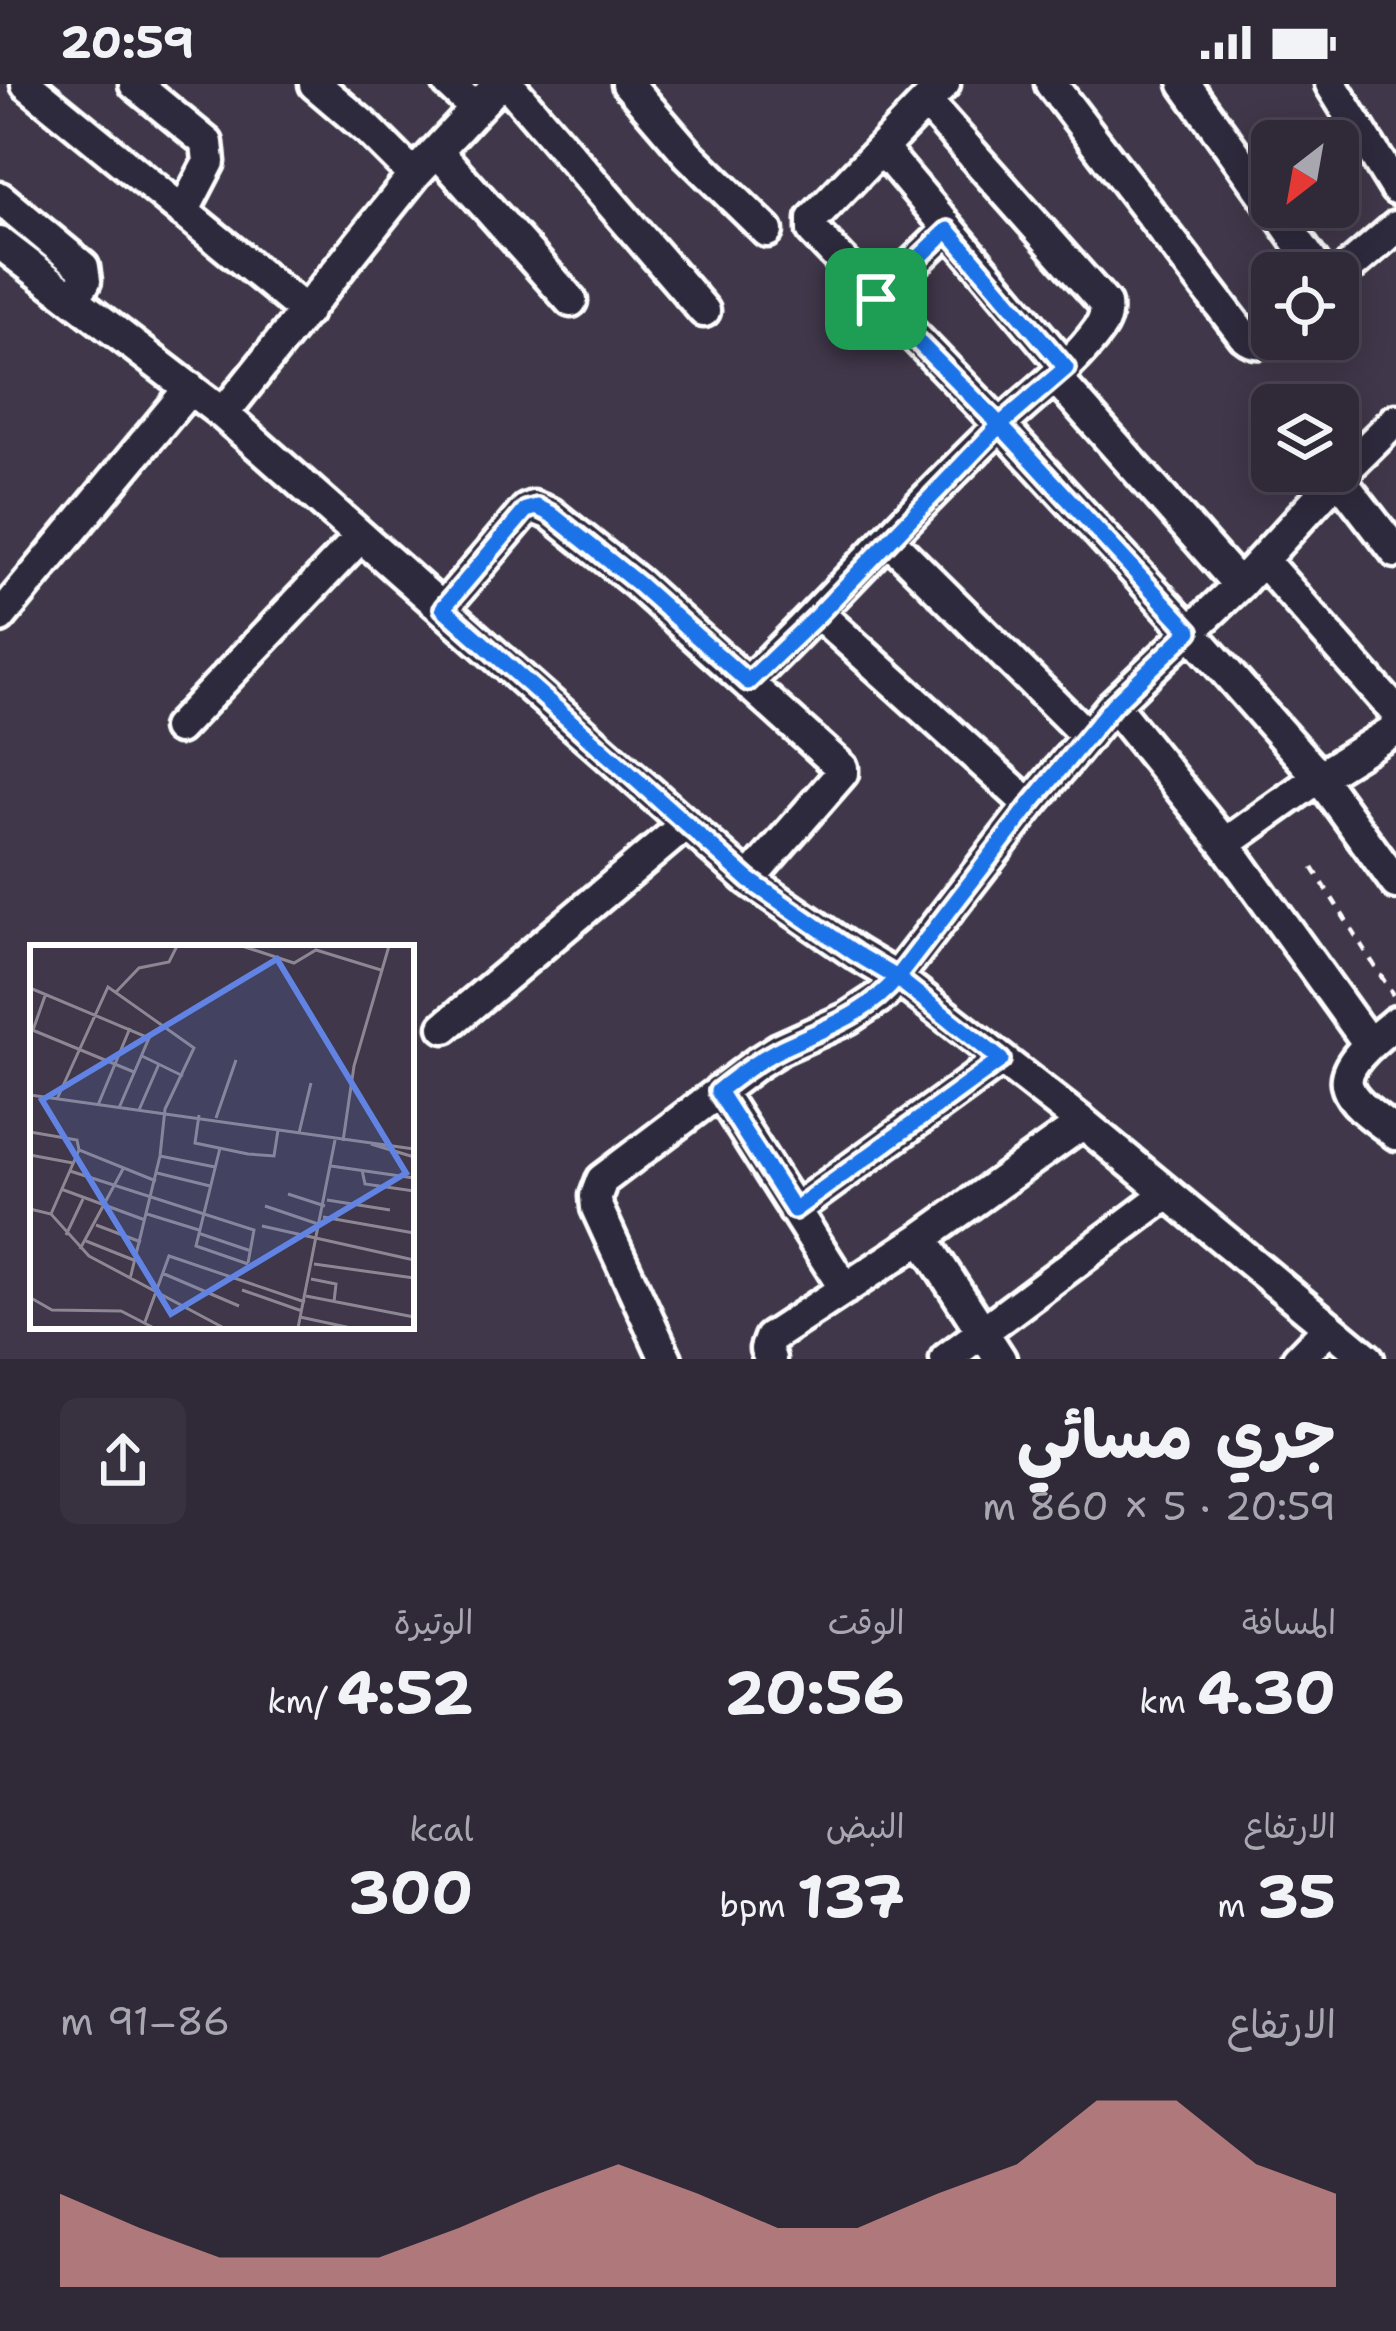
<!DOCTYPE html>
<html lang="ar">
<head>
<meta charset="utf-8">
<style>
	:root { --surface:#302938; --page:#383140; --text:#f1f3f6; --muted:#a8a6ae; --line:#4b4553; --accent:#e69b98 }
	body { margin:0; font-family:"Shantell Sans","Playpen Sans Arabic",sans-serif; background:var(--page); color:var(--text); direction:rtl; height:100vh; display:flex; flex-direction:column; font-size:45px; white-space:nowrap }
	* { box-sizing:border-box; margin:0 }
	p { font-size:39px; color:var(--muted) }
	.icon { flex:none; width:66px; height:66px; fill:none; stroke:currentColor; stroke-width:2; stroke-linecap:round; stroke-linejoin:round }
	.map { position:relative; height:1275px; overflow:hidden; direction:ltr }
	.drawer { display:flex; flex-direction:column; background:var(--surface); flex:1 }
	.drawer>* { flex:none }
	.needle { width:78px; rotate:211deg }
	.controls { position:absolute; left:1251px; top:36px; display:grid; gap:24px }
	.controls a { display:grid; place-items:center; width:108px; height:108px; border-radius:18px; background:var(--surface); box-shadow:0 6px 30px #0003,0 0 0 3px var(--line); font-size:60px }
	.pin { position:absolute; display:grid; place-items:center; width:102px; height:102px; color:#fff; margin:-51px; border-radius:24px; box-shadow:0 6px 18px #0006 }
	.round { display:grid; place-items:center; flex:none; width:126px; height:126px; border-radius:18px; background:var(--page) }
	.head { display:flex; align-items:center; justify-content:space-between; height:204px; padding:0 60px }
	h1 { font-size:66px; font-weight:700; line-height:90px }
	.figures { display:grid; grid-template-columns:repeat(3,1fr); gap:18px; height:204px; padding:12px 60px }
	.figures div { display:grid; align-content:center }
	.figures b { font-size:60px; font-weight:700 }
	.figures small { font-size:33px; font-weight:400 }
	.figures p { font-size:33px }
	.chart { height:336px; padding:24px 60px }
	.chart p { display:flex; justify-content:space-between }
	.chart svg { width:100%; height:216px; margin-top:12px; fill:var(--accent); opacity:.7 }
	.status { display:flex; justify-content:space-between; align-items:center; height:84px; padding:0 60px; background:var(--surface); direction:ltr }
	.status svg { height:33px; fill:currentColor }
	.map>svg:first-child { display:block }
</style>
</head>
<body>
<div class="status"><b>20:59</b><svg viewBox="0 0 49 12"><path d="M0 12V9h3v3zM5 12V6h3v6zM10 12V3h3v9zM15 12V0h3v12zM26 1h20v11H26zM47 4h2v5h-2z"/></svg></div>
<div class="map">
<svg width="1396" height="1275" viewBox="0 0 1396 1275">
	<rect width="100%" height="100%" fill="#40374a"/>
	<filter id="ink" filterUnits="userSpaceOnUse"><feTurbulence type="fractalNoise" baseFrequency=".00833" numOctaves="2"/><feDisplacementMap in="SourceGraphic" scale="24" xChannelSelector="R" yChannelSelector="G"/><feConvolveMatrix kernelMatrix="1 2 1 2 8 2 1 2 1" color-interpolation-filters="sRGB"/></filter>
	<g filter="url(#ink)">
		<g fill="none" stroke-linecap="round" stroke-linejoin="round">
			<defs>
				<path id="minor" d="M27,0l279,228
					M135,0l72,59 2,19 -26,50
					M315,0l54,46 45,45
					M449,0l26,24
					M508,0l196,227
					M628,0l60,70 79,77
					M1051,0l193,252c11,9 17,8 28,-1
					M1185,0l87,121
					M1331,0l65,105
					M926,18l-113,117v12l187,194 190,206 129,146 77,106
					M882,65l184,219
					M437,67l134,150
					M0,114l83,69 2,14 -11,18
					M1274,123l46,66
					M0,159l223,171 526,466 106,73 42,25 186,145 285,236
					M1338,193l58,-50
					M876,215l72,-69
					M1055,293l184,208
					M223,330l191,-239 85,-91
					M1338,393l58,75
					M889,456l198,196
					M1263,477l133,151
					M443,524l83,-98 7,-3 18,7 86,69 205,185v5l-93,107
					M819,530l211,191 83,-100 126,-120 99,-108 58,-57
					M0,533l190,-229
					M748,598c86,-83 165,-174 252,-256 33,-32 72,-59 99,-97 6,-9 7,-15 6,-25l-179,-202 18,-18
					M1113,621l112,139 144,200
					M178,644l182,-191
					M1225,760l94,-67 77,-48
					M1396,938c-16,13 -57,43 -48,66 6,18 34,34 48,46
					M445,943l240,-202
					M719,1007l126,198
					M794,1126l207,-150
					M922,1154l78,121
					M666,1275l-69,-151 -1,-12 6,-16 155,-117 22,-14 69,-31 35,-23 147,-190
					M770,1275l-4,-10 4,-11 152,-100 161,-115
					M946,1275l221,-165
					M1298,1275l31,-32"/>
			</defs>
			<use href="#minor" stroke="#fff" stroke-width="39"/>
			<path stroke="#fff" stroke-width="4.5" stroke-dasharray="9 9" stroke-linecap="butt" d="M1313,784l80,127"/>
			<use href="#minor" stroke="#2f2a3d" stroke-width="30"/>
		</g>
	</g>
	<g fill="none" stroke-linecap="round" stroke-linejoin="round" filter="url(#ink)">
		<defs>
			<path id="route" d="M876,215l124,126 -181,189 -71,68 -111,-99 -86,-69 -14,-7 -11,3 -83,98 306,272 106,73 42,25 104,82 -207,150 -76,-119c20,-16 42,-32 64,-43 42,-20 85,-33 115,-70l133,-173 83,-100 77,-74 -190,-206 66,-57 -118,-138 -72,69"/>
		</defs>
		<use href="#route" stroke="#fff" stroke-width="24"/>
		<use href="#route" stroke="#1a73e8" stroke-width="15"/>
	</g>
	<g transform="translate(30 861)">
		<rect width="384" height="384" fill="#40374a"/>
		<path fill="none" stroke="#8c8792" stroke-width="3" d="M212,1l52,17 22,-13 65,20M0,43l119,50 -30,70M86,47l23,-24 30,-6 8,-16M0,84l104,43M3,85l13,-37M112,111l41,20M0,150l384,54M27,154l51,-112 86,61 -29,61 -5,47M68,160l32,-77M109,165l20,-46M169,170l-4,28 53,11 26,2 4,-26M186,173l20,-58M0,187l47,8 2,10 77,31M269,188l12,-50M313,196l11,-75 35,-120M341,199l43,13M190,203l-24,98 52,18M0,210l43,8M301,221l83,12M332,225l3,14 49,7M40,226l184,59 -6,33M127,228l53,13M31,244l84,31M258,249l37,12M297,255l63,10M235,261l56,19M0,264l21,5 38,42 135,72M21,269l28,-64M117,269l52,16M293,272l91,16M66,280l45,17M232,281l152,34M168,288l53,18M36,290l17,-36M56,296l50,20M50,304l43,-80M284,319l100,14M132,328l77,33M100,334l30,-123 55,11M281,334l25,5 -2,18M212,345l60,21M276,351l108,21M1,353l21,12 69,1 33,17M270,372l51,11M115,377l24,-66 136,46M268,383l37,-188"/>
		<path fill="#6183e4" fill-opacity="0.15" stroke="#6183e4" stroke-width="6" d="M247,14l129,214 -235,141 -129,-214z"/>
		<rect width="384" height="384" fill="none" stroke="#fff" stroke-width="6"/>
	</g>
</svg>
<div class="controls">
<a><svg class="needle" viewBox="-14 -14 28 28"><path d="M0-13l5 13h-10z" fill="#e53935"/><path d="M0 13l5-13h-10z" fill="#a8a6ae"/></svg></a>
<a><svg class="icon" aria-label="locate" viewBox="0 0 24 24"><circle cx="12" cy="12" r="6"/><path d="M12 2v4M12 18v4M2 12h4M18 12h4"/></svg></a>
<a><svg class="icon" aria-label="layers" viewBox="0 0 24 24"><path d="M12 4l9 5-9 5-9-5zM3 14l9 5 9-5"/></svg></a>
</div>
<div class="pin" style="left:876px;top:215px;background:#1e9e55"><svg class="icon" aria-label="arrive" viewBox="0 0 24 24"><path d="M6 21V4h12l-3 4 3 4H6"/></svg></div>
</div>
<section class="drawer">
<div class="head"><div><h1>جري مسائي</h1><p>20:59 · 5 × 860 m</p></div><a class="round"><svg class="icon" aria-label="share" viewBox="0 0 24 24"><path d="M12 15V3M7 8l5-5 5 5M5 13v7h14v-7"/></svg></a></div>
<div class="figures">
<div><p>المسافة</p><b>4.30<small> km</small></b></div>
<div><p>الوقت</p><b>20:56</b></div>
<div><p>الوتيرة</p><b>4:52<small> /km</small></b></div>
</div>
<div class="figures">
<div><p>الارتفاع</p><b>35<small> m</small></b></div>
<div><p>النبض</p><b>137<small> bpm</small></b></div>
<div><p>kcal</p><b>300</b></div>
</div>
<div class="chart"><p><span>الارتفاع</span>86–91 m</p>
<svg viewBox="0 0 160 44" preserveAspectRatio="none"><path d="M0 44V25L10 32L20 38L30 38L40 38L50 32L60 25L70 19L80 25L90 32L100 32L110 25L120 19L130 6L140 6L150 19L160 25V44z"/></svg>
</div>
</section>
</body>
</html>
